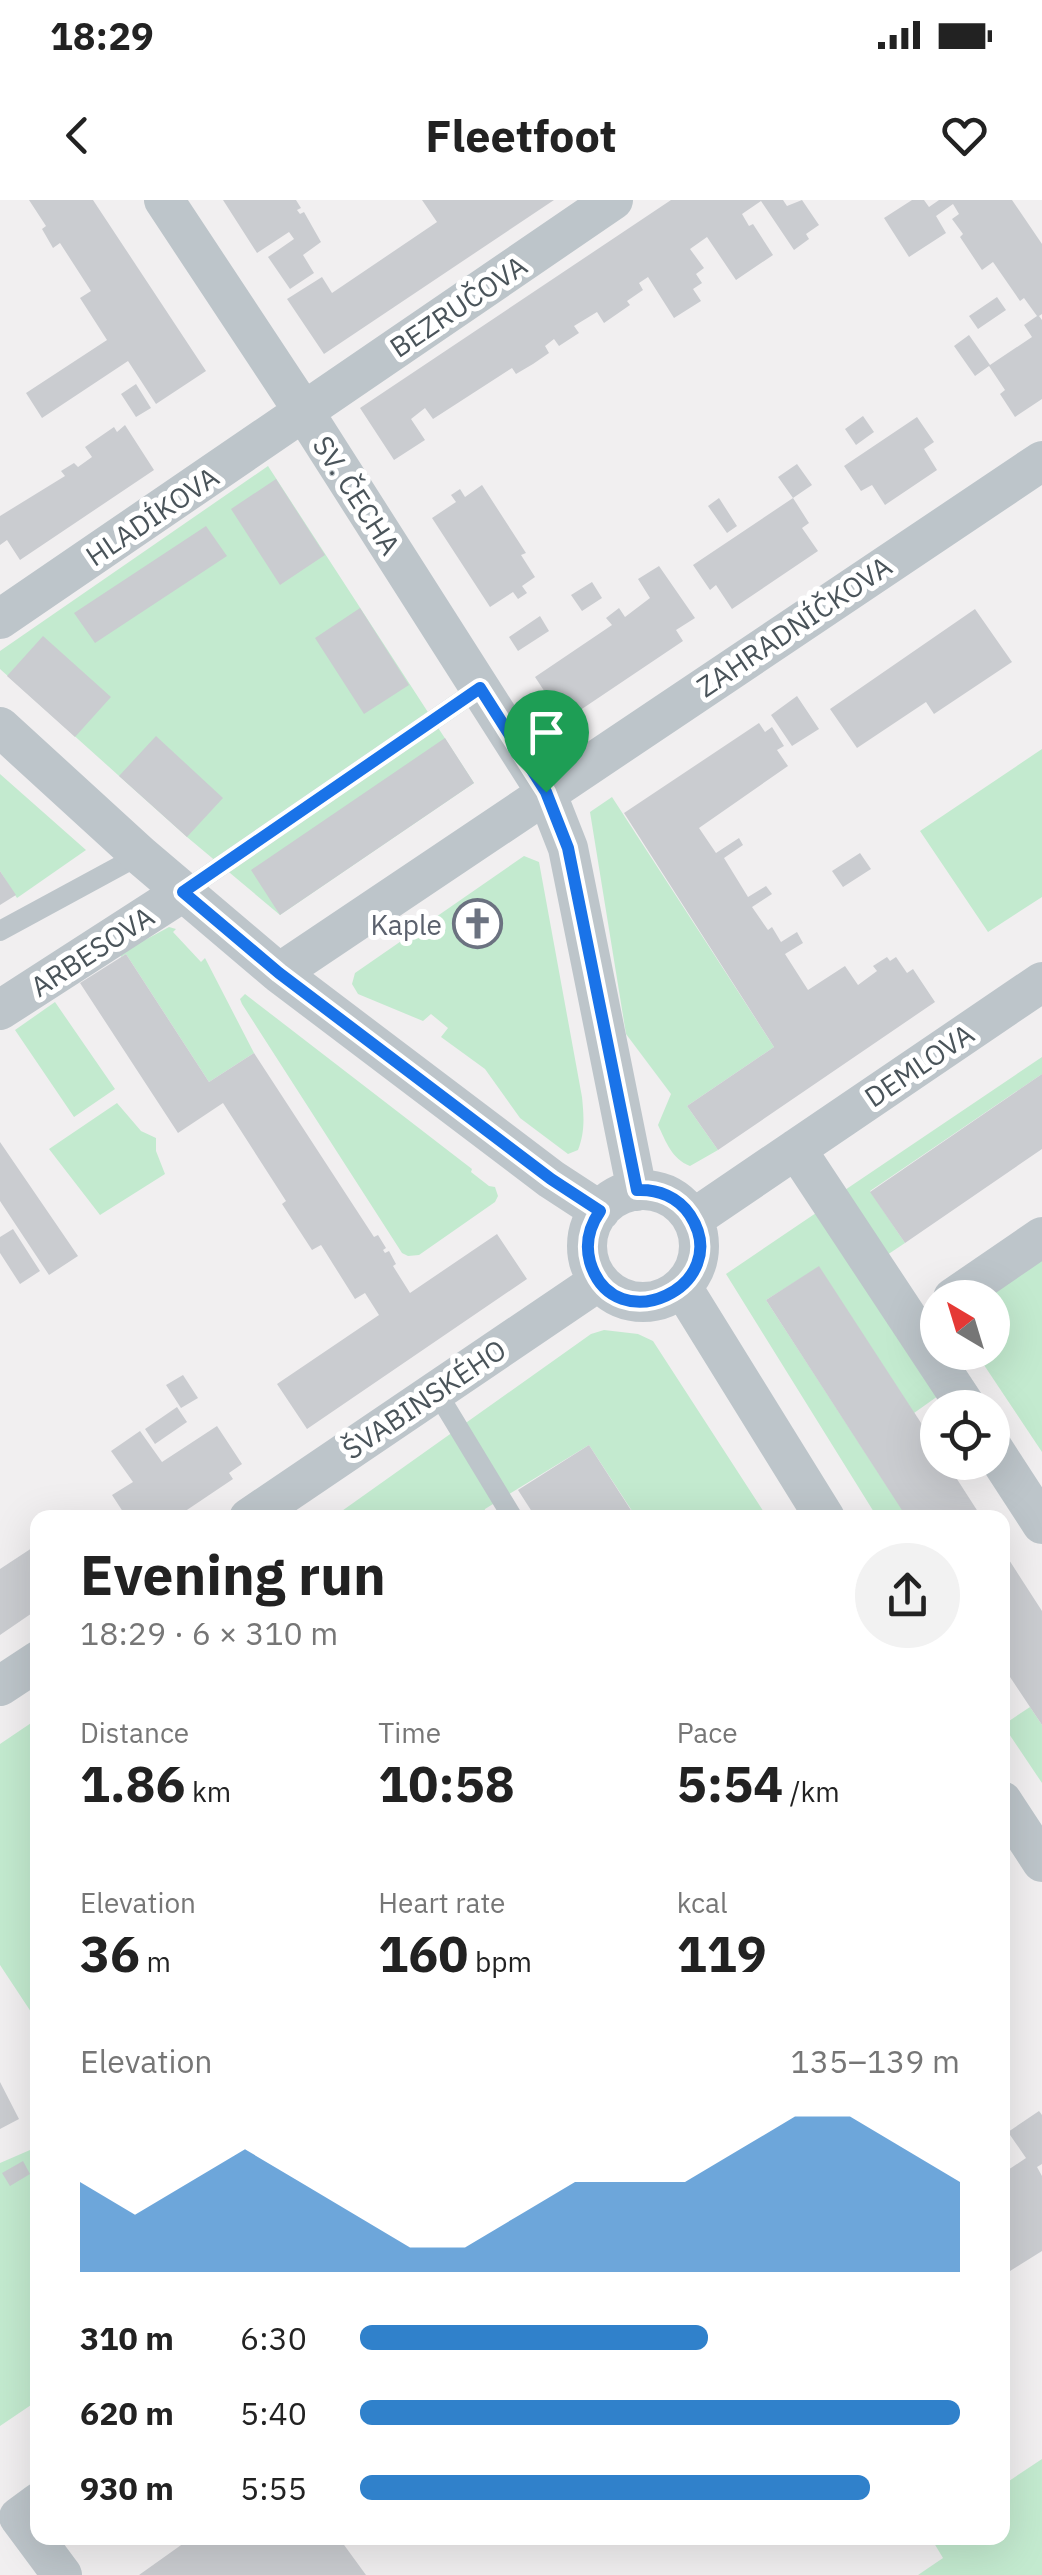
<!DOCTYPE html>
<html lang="en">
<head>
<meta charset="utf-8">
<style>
	:root { --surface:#fff; --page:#f2f2f2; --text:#222; --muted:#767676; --accent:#3081cb }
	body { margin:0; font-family:"IBM Plex Sans",sans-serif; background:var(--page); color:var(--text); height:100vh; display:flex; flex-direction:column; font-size:38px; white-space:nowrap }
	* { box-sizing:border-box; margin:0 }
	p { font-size:32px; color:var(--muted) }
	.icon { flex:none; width:55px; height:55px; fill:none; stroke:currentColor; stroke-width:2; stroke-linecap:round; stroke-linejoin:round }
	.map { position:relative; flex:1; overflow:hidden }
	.panel { position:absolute; left:30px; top:1310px; width:980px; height:1035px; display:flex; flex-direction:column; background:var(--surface); border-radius:20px; box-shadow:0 10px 40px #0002 }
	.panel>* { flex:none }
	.needle { width:65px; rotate:322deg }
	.fabs { position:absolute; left:920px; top:1080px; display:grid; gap:20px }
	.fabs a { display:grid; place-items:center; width:90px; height:90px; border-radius:50%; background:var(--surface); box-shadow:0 10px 40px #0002; font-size:50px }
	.pin { position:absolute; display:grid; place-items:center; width:85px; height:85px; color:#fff; margin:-102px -42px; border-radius:50% 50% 50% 0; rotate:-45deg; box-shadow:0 0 10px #0007 }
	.pin .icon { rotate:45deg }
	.round { display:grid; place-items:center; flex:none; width:105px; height:105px; border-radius:52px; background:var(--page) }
	.summary { display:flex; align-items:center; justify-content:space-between; height:170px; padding:0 50px }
	h1 { font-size:55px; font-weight:800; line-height:75px }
	.figures { display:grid; grid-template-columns:repeat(3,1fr); gap:15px; height:170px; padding:10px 50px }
	.figures div { display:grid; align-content:center }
	.figures b { font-size:50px; font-weight:800 }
	.figures small { font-size:28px; font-weight:400 }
	.figures p { font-size:28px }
	.chart { height:280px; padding:20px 50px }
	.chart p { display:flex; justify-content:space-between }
	.chart svg { width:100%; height:180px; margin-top:10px; fill:var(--accent); opacity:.7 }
	ul { padding:0 50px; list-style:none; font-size:32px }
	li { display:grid; grid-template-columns:160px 120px 1fr; align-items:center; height:75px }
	li i { height:25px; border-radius:12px; background:var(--accent) }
	.status { display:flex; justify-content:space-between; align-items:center; height:70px; padding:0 50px; background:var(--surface); direction:ltr }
	.status svg { height:28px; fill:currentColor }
	header { display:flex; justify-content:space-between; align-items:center; height:130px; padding:0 50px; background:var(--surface); font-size:45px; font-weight:800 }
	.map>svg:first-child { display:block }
</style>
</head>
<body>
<div class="status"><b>18:29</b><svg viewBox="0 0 49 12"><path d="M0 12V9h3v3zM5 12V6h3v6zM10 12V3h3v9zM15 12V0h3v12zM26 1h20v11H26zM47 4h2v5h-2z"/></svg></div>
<header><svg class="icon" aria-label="back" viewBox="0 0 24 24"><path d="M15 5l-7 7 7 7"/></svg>Fleetfoot<svg class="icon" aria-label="heart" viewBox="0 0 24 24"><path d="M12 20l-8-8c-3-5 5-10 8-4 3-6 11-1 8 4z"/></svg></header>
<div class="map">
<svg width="1042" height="2375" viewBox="0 0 1042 2375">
	<rect width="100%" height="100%" fill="#f1eff0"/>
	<path fill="#c3eacf" d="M268,266l206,317 -194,132 -93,-78 -187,-168v-18z
		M1042,549v148l-54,35 -68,-101z
		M0,574l86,76 -69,48 -17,-27z
		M612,597l162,250 -87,59 31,44 -28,16c-18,-7 -24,-24 -32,-41l13,-31 -45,-60 -36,-222z
		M524,656l15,6 43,235c2,20 3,35 -4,53l-10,4 -48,-36 -35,-49 -44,-32 7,-9 -17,-14 -8,7 -65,-27 -6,-10 3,-11z
		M169,727l7,2 -3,3 28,30 4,-4 49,95 -45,29 -83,-128 -5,3 -1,-4 22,-15 3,2z
		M245,794l227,175 -1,3 18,14 6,1 3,9 -3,6 -76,53 -11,1 -6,-3 -160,-249 -2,-5z
		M55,802l60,87 -41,28 -59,-87z
		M1042,857v17l-172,117 35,52 -24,16 -42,-65z
		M117,903l24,28 15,7v13l9,23 -65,41 -51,-66z
		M816,1013l122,183 -24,17 -95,-146 -53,33 141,217h-30l-151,-243z
		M1042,1050v202l-66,-99 16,-1v-54h-19z
		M604,1130l34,4 15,7 114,176h-131l-47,-72 -104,64 -2,8 -151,1 259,-184z
		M1030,1507l12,18v58l-39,-58z
		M37,1519v302l-37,-56v-221z
		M37,1947v254l-37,25v-263z
		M1042,2259v116h-124l25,-17 -12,-20h71l1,-53z"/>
	<path fill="#caccd0" d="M29,0h64l113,171 -50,33 -28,-43 -86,57 -16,-25 81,-53 -27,-42 11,-7 -31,-48 -7,5 -11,-19 4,-3z
		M223,0h73l5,8 -4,2 3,4 4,-2 17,30 -18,13 11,18 -24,16 -22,-32 26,-18 -5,-7 -32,21z
		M422,0h132l-230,154 -37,-55 35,-22 10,16 105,-71z
		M671,0h112l4,6 15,-6 17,25 -13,9 3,5 -15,11 -33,-49 -19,13 7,12 4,-2 20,31 -37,25 -29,-43 -17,12 14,19 -8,6 6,9 -9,6 8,12 -27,17 -26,-41 -9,6 4,7 -16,11 3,4 -26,18 -7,-11 -23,14 5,7 -20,13 -5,-7 -9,7 4,7 -16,11 -17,10 -4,-6 -79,51 -8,-11 -14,11 14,21 -31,20 -34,-52z
		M912,0h12l5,7 10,-7h73l30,44v70l-3,2 3,4v79l-27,18 -15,-23 5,-4 -16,-24 -14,10 -21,-30 15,-11 21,30 42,-28 -8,-12 13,-9 -13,-18 -4,3 -27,-39 -11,8 -22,-33 3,-3 -11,-15 7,-5 -6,-10 -17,12 10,17 -37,24 -25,-39z
		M997,97l9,13 -28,19 -9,-13z
		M136,184l15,24 -15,9 -15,-23z
		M863,216l11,16 -18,13 -11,-16z
		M917,217l17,25 -10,7 13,21 -52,35 -13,-20 -11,6 -17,-25z
		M125,225l29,45 -134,90 -13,-20 -7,5v-29l65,-40 -4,-5 13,-8 4,4 14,-10 -7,-10 29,-20 3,5z
		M797,264l15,21 -19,13 -15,-21z
		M276,279l49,76 -45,30 -49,-76z
		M482,285l44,68 -5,2 14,22 -13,9 5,7 -9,6 -5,-7 -23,15 -58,-89 24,-16 -5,-7 9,-6 5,8z
		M719,298l18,28 -10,7 -19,-27z
		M793,298l16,25 -7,5 16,23 -86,58 -16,-24 -6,5 -17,-25z
		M206,326l21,30 -132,87 -21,-30z
		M659,366l36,52 -19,12 7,11 -119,80 -29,-44 77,-52 -6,-7 13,-10 6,9 25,-19 -12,-19z
		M592,382l10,16 -20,13 -11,-16z
		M360,408l49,77 -45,29 -49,-76z
		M975,409l37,53 -78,52 -8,-12 -69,46 -27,-39z
		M540,416l9,15 -31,20 -9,-14z
		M43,436l68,61 -36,40 -68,-61z
		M797,496l22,33 -27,17 -21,-31z
		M759,523l6,9 7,-5 12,19 -7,4 11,16 -89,62 17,25 23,-15 4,7 -19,13 24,39 18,-11 6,8 -20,13 16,23 4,-3 9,15 16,-10 6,11 -18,11 23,36 37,-24 13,19 19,-14 -4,-5 14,-9 3,4 6,-4 11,16 6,-4 22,33 -217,148 -31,-44 87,-59 -150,-234z
		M156,536l67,62 -36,39 -68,-61z
		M445,538l29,45 -194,132 -29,-45z
		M860,653l11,16 -28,18 -11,-16z
		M0,671l16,24 -16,10z
		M480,713l9,11 -4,4 3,10 -10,-5 -5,2 -8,-11z
		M126,754l83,128 45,-29 120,184 4,-2 8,13 -3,2 2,3 4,-2 7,13 -3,2 17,27 87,-59 30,45 -220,150 -30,-45 102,-69 -14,-22 -10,6 -34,-54 -9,5 -30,-46 4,-3 -63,-98 -45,30 -98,-150z
		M1042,874v75l-137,94 -35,-51z
		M0,942l78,114 -29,19 -49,-74z
		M13,1029l27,42 -20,13 -20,-31v-16z
		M819,1066l119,183v13h8l36,56h-75l-141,-218z
		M183,1175l15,23 -17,10 -15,-23z
		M177,1207l10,15 -32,22 -10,-15z
		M217,1226l25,38 -13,9 4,6 -58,39h-48l-15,-23 21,-13 -22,-31 29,-20 22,31z
		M589,1245l47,73h-100l-18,-28z
		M38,1344v65l-38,26v-66z
		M1002,1349l40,62v114l-40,-60z
		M0,1882l19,37 -19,10z
		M1039,1911l3,4v49l-5,3 5,9v75l-32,20 -8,-12v-85l24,-16 -18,-26z
		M23,1961l7,13 -20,12 -8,-13z
		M191,2338h148l27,37h-227z"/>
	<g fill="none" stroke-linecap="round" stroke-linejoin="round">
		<path stroke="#bdc5ca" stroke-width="20" d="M183,692l297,-204
			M0,731l140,-76
			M436,1191l77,127"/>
		<path stroke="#bdc5ca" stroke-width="40" d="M164,0l140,212 242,380 22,56 69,343
			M0,419l613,-419
			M0,527l140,128 139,118 272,206 49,32
			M279,773l763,-512
			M0,810l183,-118
			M796,949l171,259
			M587 1046a56 56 0 1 1 112 0a56 56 0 1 1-112 0Z
			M693,1019l349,-237
			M682,1087l143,231
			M953,1098l89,-61
			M992,1247l50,77
			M249,1318l350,-237
			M0,1486l38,-25
			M1002,1601l40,61
			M38,2303l-19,14 43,58"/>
	</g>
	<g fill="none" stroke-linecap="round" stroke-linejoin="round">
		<defs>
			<path id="route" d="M480,488l66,104 22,56 69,342c21,-1 41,7 53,25 46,71 -76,128 -100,47 -5,-18 -1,-35 10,-51l-49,-32 -272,-206 -96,-81z"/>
		</defs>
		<use href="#route" stroke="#fff" stroke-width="20"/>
		<use href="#route" stroke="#1a73e8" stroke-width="12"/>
	</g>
	<defs>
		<symbol id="church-ring" viewBox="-11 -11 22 22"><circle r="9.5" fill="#fff" stroke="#6b7280" stroke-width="1.5"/><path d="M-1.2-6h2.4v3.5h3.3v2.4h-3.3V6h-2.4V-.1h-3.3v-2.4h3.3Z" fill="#6b7280"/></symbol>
	</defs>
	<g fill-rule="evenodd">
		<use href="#church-ring" x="450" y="696" width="55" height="55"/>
	</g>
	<g text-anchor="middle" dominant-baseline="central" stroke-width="10" stroke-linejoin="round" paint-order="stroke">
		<g font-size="28" fill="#4a545a" stroke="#fff">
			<text transform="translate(458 106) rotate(-34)">BEZRUČOVA</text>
			<text transform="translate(357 295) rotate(57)">SV. ČECHA</text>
			<text transform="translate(152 316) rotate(-34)">HLADÍKOVA</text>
			<text transform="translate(794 426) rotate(-34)">ZAHRADNÍČKOVA</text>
			<text transform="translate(92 751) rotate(-33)">ARBESOVA</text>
			<text transform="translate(919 865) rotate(-34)">DEMLOVA</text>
			<text transform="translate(424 1199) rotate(-34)">ŠVABINSKÉHO</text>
		</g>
		<g font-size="28" fill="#5b616d" stroke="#fff" text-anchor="end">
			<text x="442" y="724">Kaple</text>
		</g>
	</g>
</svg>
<div class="fabs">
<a><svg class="needle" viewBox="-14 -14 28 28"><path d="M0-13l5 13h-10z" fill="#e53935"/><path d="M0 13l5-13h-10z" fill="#767676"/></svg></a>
<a><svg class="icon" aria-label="locate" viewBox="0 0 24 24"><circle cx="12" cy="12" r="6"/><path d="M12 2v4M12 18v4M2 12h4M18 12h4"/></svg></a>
</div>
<div class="pin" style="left:546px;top:592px;background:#1e9e55"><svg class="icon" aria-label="arrive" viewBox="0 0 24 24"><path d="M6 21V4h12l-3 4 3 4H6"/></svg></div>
<section class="panel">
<div class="summary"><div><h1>Evening run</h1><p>18:29 · 6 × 310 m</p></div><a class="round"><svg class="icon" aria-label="share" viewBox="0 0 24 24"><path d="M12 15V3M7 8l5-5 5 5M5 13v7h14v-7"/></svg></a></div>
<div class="figures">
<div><p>Distance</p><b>1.86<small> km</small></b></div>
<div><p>Time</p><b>10:58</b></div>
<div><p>Pace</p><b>5:54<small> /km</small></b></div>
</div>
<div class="figures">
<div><p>Elevation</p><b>36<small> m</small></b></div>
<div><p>Heart rate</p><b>160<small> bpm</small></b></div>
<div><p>kcal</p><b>119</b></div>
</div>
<div class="chart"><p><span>Elevation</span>135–139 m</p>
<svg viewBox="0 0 160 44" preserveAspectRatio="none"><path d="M0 44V22L10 30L20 22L30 14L40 22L50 30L60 38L70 38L80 30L90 22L100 22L110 22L120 14L130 6L140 6L150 14L160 22V44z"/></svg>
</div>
<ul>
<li><b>310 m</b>6:30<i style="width:58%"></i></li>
<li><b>620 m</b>5:40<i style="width:100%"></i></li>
<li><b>930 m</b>5:55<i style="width:85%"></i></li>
</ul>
</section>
</div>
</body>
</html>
